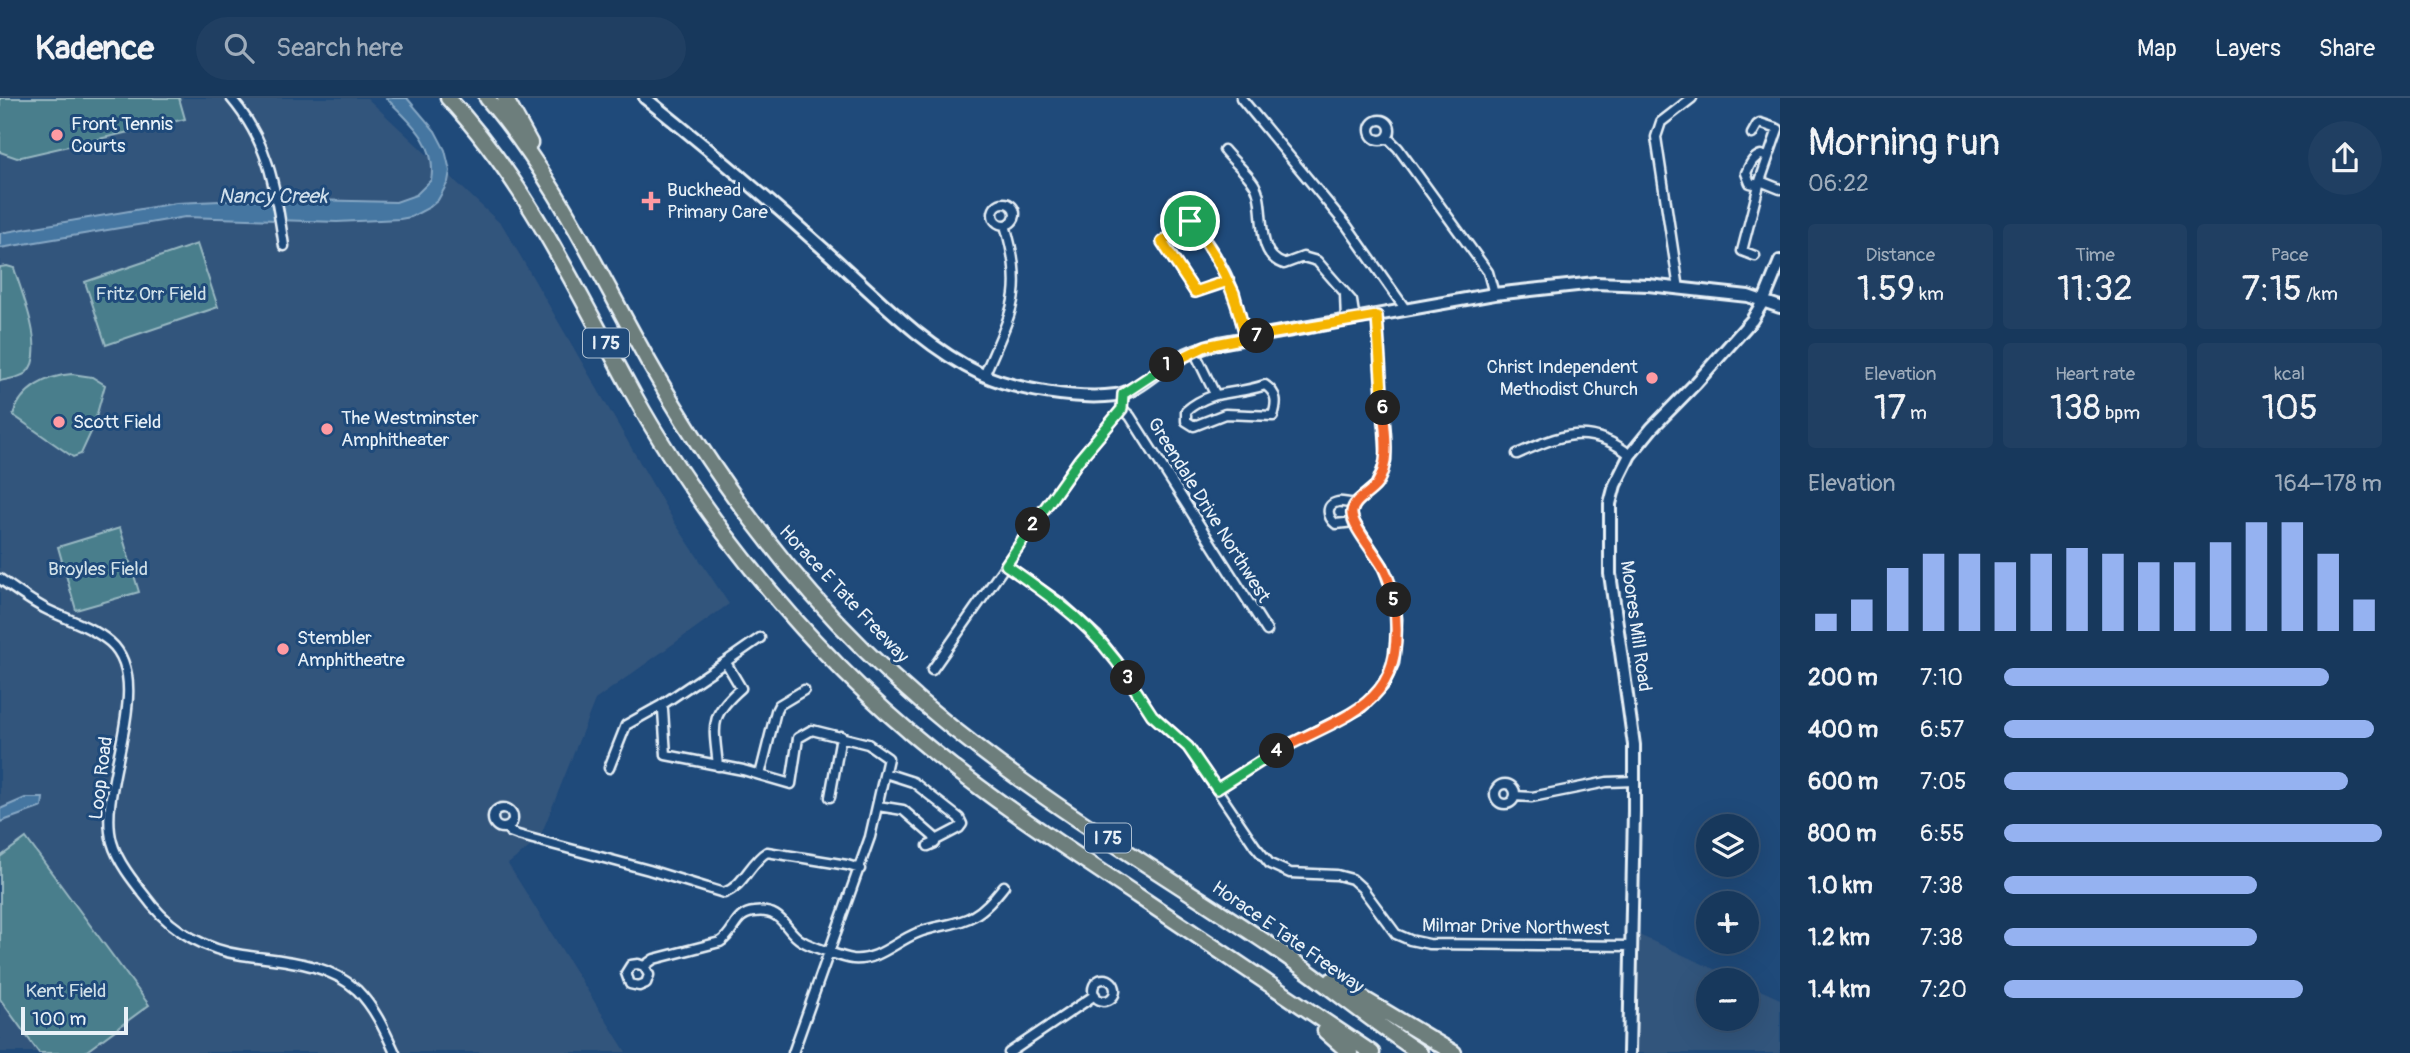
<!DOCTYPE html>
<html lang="en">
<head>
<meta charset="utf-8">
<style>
	:root { --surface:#17385c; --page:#203f62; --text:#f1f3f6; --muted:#9eacbb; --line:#365272; --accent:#95b2f1 }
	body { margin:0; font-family:Pangolin,sans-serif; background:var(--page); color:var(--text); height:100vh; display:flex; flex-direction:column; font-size:26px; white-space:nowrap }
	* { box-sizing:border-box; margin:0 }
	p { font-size:23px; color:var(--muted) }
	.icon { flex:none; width:38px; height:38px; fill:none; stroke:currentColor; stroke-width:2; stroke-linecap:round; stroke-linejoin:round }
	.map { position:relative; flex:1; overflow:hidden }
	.sheet { display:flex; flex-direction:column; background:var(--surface); width:630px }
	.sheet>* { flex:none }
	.fabs { position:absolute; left:1696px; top:716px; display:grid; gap:14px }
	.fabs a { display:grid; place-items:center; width:63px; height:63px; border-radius:50%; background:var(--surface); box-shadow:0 7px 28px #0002,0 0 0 2px var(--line); font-size:35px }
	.scale { position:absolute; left:21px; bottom:18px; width:107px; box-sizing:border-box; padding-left:7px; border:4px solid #e8f1f8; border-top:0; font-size:19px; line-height:24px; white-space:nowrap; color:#e8f1f8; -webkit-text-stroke:5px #1f4a7a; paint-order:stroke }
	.pin { position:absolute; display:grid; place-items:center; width:60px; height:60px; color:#fff; margin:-30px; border:4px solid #fff; border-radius:50%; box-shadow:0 2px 7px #0007 }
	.km { position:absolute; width:35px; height:35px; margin:-18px; border-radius:50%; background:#222; color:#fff; font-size:19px; line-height:35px; text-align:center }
	.round { display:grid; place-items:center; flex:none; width:74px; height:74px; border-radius:37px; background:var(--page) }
	.head { display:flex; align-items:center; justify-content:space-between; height:119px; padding:0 28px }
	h1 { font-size:38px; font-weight:600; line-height:52px }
	.stats { display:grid; grid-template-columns:repeat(3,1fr); gap:10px; height:119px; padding:7px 28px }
	.stats div { display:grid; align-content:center; border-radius:7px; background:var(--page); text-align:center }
	.stats b { font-size:35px; font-weight:600 }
	.stats small { font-size:19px; font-weight:400 }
	.stats p { font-size:19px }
	.chart { height:196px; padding:14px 28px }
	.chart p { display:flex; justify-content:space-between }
	.chart svg { width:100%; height:126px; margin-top:7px; stroke:var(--accent); stroke-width:6 }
	ul { padding:0 28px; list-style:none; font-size:23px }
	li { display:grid; grid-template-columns:112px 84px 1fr; align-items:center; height:52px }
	li i { height:18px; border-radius:9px; background:var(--accent) }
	header { display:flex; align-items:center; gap:42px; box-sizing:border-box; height:98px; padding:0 35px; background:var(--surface); border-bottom:2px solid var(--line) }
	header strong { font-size:33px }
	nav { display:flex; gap:38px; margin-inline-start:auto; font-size:24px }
	.search { width:490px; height:63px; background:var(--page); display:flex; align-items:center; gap:18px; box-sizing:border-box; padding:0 24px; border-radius:38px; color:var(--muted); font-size:26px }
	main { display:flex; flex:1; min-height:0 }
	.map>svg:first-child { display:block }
</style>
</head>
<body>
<header>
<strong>Kadence</strong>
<div class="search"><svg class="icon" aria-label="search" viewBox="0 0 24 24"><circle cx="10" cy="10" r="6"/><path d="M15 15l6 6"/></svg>Search here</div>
<nav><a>Map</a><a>Layers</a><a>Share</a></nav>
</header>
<main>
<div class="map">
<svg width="1780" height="955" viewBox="0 0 1780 955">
	<rect width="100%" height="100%" fill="#1f4a7a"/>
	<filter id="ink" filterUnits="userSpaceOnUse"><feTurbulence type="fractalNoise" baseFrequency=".0143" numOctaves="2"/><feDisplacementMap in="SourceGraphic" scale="14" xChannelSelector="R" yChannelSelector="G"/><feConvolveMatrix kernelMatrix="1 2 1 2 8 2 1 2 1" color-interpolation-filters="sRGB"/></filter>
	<g filter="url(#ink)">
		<path fill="#32547c" d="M0,0h367l136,128 172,297 54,81 -134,96 -56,140 -31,24 118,188h-626z
			M1628,832l110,50h-30v38h38l1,-34 33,15v54h-146z"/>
		<path fill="#497e8c" stroke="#98b8c2" stroke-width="2" d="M0,0h179l6,21 -168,39 -17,-6z
			M197,146l21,63 -112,38 -21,-63z
			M7,168l7,2c7,23 34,86 12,105 -7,5 -18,6 -26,8v-114z
			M72,276l20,3 13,8 -12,43 -12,26 -8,3 -60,-42c8,-27 34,-39 59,-41z
			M120,430l19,64 -63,18 -18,-63z
			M26,740l123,167 -65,48h-45l-39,-54v-142z"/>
		<path fill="#4476a1" stroke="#86a7c4" stroke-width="2" d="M386,0h21l28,33 10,19 5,21 -2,11 -10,18 -8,7 -19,10 -11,2 -63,3 -152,-5 -185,31v-15l176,-30 90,-4 130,3 20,-7 15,-15c7,-36 -22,-59 -45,-82z
			M25,700h18l-1,9 -42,15v-13z"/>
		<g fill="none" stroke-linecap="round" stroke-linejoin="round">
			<defs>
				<path id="street" d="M231,0c39,46 44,90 53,148
					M1241,0l106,128 59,84
					M1370 32a10 10 0 1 1 20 0a10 10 0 1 1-20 0Z
					M1752,36l5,-9 3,-2 18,6 -18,52
					M1387,39l11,11 90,124 6,22
					M1224,52c9,11 22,22 30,34 14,22 -2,70 30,80l19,-7 14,4 35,40 3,19
					M1759,87l-9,-2 -4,-10c4,-8 6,-15 15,-18l7,2
					M1174,103c23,28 49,58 60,93 5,14 8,29 12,44
					M993 116a11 11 0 1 1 22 0a11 11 0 1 1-22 0Z
					M1190,123l-28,21 33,50 33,-11
					M1755,158l-13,-5 18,-70 20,8
					M1679,191l-23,-152 5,-15 31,-24
					M1345,196l1,27
					M1194,253l21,43
					M984,278c27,-64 42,-81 21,-151
					M1265,287c13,9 12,18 8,31l-48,-2 -31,12 -8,-5v-10c27,-23 48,-15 79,-26z
					M1122,311l8,7 137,215
					M1517,356c43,-19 73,-32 113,1
					M1354,424l-18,2c-8,-6 -12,-19 2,-22 5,-1 11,2 17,1
					M1006,467l56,39 35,32 20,25 35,54 36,32 67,99 15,18 20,9 47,2 15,4 10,9 34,46 14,6 19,4 202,2
					M0,481c14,10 29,21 44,29 21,11 47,18 66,34 47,41 -14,145 2,200 6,22 26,45 40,63 22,27 55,45 90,50 40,6 83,6 115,35 18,18 28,41 38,63
					M724,565l36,-25
					M932,572l147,-210 43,-51 1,-15
					M660,608l64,-43 4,3 13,22c-33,29 -27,37 -23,78
					M609,670l17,-43 34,-19 3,4 3,45 77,15 48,14 7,-46 14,-8 56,14 20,14 -18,79 -77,216
					M885,675l28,9 46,36 3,6 -3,4 -23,12
					M760,677l16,-64 3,-6 25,-15
					M1495 696a10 10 0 1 1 20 0a10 10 0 1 1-20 0Z
					M1217,691l61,-39 82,-41 23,-23 11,-23 3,-44 -3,-21 -11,-32 -29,-44 -2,-9 3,-10 21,-18 10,-25 -9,-144
					M1515,698l17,1 75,-15 27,-1
					M830,699l11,-61
					M878,708l25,4 31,27 1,6 -7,3
					M493 720a10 10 0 1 1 20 0a10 10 0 1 1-20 0Z
					M508,729l2,5 8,3 131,35 75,23c20,-7 26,-31 43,-41l80,13 13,4
					M644,868l5,9 -3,8 -7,3 -9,-2 -4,-11 5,-8 7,-1 6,2 10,-7 66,-17c15,-9 14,-28 34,-30 30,-4 30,19 48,29 8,5 42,17 51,18 25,2 42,-17 64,-26 18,-8 39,-7 56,-17 13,-7 22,-19 31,-30
					M1093 892a11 11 0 1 1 22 0a11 11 0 1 1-22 0Z
					M1009,955l86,-58"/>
				<path id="secondary" d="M645,0c63,50 123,101 182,154 48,43 95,94 154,122 34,16 98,26 135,21 21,-3 41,-24 59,-35 14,-8 29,-13 44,-17l275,-49 101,-11 53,2 100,11 32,11
					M1629,955l5,-242v-66l-24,-171v-70l5,-19 15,-30 22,-27 44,-45 56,-63 12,-20 16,-39"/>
				<path id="highway" d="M448,0c81,87 130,196 187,299 26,47 57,93 89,136 61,81 132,157 211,220 66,53 136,98 206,145 77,52 154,104 231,155
					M487,0c67,78 110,172 160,261 35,62 73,121 117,177 62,81 137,154 218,215 94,72 196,132 294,198 49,33 95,72 144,104
					M505,0l25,45
					M1332,882l122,73
					M1325,933l25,22"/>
			</defs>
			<use href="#street" stroke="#e8f1f8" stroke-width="13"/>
			<use href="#secondary" stroke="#e8f1f8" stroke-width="16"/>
			<use href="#highway" stroke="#e8f1f8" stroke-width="19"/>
			<use href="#street" stroke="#1f4a7a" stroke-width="8"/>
			<use href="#secondary" stroke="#1f4a7a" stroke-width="10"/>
			<use href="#highway" stroke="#6d7e7c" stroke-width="14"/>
		</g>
	</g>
	<g fill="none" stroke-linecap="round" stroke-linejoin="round" filter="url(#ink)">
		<defs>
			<path id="split-1" d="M1167,267l39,-19 40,-8c-13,-49 -24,-78 -56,-117"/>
			<path id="split-2" d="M1033,427l46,-65 43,-51 1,-15 44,-29"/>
			<path id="split-3" d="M1033,427l-27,40c50,35 88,61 122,113"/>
			<path id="split-4" d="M1128,580l24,37 36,32 29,42 60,-38"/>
			<path id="split-5" d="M1277,653c78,-41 131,-46 117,-151"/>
			<path id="split-6" d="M1383,310c2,25 8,53 -6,76 -7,10 -24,16 -25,28 -2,13 25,43 32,57 5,10 8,20 10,31"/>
			<path id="split-7" d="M1257,238l120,-20 6,92"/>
			<path id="split-8" d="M1190,123l-28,21 33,50 33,-11 6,12 12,45 11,-2"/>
		</defs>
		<use href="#split-1" stroke="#fff" stroke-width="14"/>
		<use href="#split-2" stroke="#fff" stroke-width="14"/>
		<use href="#split-3" stroke="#fff" stroke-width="14"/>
		<use href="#split-4" stroke="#fff" stroke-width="14"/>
		<use href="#split-5" stroke="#fff" stroke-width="14"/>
		<use href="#split-6" stroke="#fff" stroke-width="14"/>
		<use href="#split-7" stroke="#fff" stroke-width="14"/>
		<use href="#split-8" stroke="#fff" stroke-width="14"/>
		<use href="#split-1" stroke="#f5b400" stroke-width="9"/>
		<use href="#split-2" stroke="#22a559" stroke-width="9"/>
		<use href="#split-3" stroke="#22a559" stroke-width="9"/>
		<use href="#split-4" stroke="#22a559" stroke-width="9"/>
		<use href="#split-5" stroke="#f0652b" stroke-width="9"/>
		<use href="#split-6" stroke="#f0652b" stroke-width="9"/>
		<use href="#split-7" stroke="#f5b400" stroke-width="9"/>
		<use href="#split-8" stroke="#f5b400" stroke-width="9"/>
	</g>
	<g fill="#ff9aa2" stroke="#1f4a7a" stroke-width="2.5">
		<circle cx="57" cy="37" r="7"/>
		<path d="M647.5 92.5h7v7h7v7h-7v7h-7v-7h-7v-7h7z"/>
		<circle cx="1652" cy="280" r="7"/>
		<circle cx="59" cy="324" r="7"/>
		<circle cx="327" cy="331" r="7"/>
		<circle cx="283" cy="551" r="7"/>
	</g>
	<g text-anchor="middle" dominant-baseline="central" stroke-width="6" stroke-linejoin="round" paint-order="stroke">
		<g fill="#1f4a7a" stroke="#acbfd2" stroke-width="2">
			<rect x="583" y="230.5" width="46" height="29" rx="5"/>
			<rect x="1085" y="725.5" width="46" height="29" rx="5"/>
		</g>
		<g font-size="18" font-weight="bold" fill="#e8f1f8">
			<text x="606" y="245">I 75</text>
			<text x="1108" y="740">I 75</text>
		</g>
		<g font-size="19" fill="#e8f1f8" stroke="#1f4a7a" text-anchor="start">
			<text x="71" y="26">Front Tennis<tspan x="71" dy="22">Courts</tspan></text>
			<text x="667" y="92">Buckhead<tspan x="667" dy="22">Primary Care</tspan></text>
			<text x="1638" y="269" text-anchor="end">Christ Independent<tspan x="1638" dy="22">Methodist Church</tspan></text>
			<text x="341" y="320">The Westminster<tspan x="341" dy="22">Amphitheater</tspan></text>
			<text x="73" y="324">Scott Field</text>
			<text x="297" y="540">Stembler<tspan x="297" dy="22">Amphitheatre</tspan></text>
		</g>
		<g font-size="19" fill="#d0e0e8" stroke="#1f4a7a">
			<text x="151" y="196">Fritz Orr Field</text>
			<text x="98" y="471">Broyles Field</text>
			<text x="66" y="893">Kent Field</text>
		</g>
		<g font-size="19" fill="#e8f1f8" stroke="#1f4a7a">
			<text transform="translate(1209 412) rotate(58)">Greendale Drive Northwest</text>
			<text transform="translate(844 496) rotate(47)">Horace E Tate Freeway</text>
			<text transform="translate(1636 528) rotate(82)">Moores Mill Road</text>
			<text transform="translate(101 680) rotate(-83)">Loop Road</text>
			<text transform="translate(1516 829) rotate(1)">Milmar Drive Northwest</text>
			<text transform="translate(1288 839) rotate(35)">Horace E Tate Freeway</text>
		</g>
		<g font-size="21" font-style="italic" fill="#cfdfeb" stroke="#1f4a7a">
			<text x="273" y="98">Nancy Creek</text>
		</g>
	</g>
</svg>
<div class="fabs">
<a><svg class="icon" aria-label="layers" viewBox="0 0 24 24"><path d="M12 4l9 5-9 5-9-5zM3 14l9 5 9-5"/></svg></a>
<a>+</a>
<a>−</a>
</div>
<div class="scale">100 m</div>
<div class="pin" style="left:1190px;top:123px;background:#1e9e55"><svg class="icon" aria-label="arrive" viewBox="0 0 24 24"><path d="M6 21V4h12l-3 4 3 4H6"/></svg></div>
<b class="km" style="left:1167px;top:267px">1</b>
<b class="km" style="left:1033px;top:427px">2</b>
<b class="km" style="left:1128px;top:580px">3</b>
<b class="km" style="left:1277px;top:653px">4</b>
<b class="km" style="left:1394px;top:502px">5</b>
<b class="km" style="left:1383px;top:310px">6</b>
<b class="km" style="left:1257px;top:238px">7</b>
</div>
<section class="sheet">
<div class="head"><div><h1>Morning run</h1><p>06:22</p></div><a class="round"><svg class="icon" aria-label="share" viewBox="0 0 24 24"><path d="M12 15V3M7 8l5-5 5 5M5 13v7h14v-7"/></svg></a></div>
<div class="stats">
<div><p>Distance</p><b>1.59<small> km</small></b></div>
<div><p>Time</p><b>11:32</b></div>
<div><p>Pace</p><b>7:15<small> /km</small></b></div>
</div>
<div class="stats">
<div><p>Elevation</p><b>17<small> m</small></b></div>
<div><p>Heart rate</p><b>138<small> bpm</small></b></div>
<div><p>kcal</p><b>105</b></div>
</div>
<div class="chart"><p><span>Elevation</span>164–178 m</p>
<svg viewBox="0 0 160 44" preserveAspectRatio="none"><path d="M5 44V38M15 44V33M25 44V22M35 44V17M45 44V17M55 44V20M65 44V17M75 44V15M85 44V17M95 44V20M105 44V20M115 44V13M125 44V6M135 44V6M145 44V17M155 44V33"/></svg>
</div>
<ul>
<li><b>200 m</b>7:10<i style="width:86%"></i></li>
<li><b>400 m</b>6:57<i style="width:98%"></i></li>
<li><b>600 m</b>7:05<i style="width:91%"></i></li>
<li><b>800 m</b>6:55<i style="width:100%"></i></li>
<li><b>1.0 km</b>7:38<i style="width:67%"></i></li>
<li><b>1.2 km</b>7:38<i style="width:67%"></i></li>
<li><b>1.4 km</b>7:20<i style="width:79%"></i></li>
</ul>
</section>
</main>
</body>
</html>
